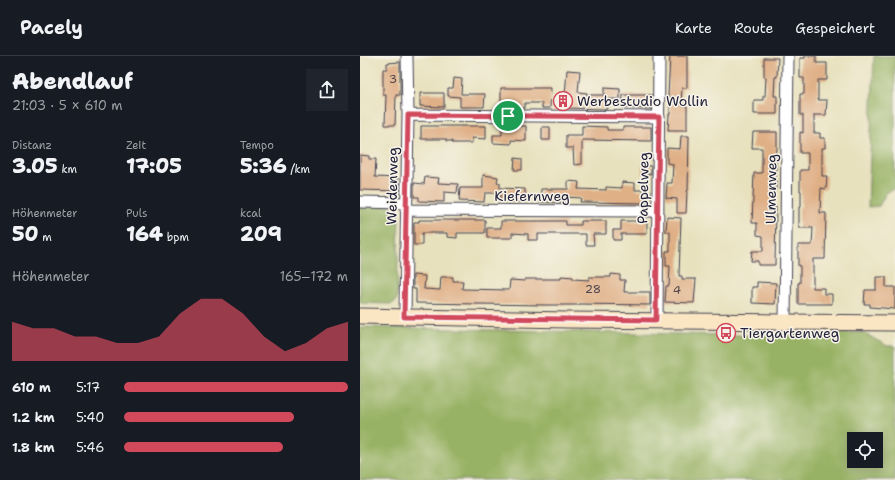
<!DOCTYPE html>
<html lang="de">
<head>
<meta charset="utf-8">
<style>
	:root { --surface:#171b24; --page:#20242c; --text:#f1f3f6; --muted:#9ea1a6; --line:#363941; --accent:#d1495b }
	body { margin:0; font-family:"Shantell Sans",sans-serif; background:var(--page); color:var(--text); height:100vh; display:flex; flex-direction:column; font-size:15px; white-space:nowrap }
	* { box-sizing:border-box; margin:0 }
	p { font-size:13px; color:var(--muted) }
	.icon { flex:none; width:22px; height:22px; fill:none; stroke:currentColor; stroke-width:2; stroke-linecap:round; stroke-linejoin:round }
	.map { position:relative; flex:1; overflow:hidden }
	.drawer { display:flex; flex-direction:column; background:var(--surface); width:360px }
	.drawer>* { flex:none }
	.fabs { position:absolute; left:487px; top:376px; display:grid; gap:8px }
	.fabs a { display:grid; place-items:center; width:36px; height:36px; border-radius:0px; background:var(--surface); box-shadow:0 2px 10px #0003; font-size:20px }
	.pin { position:absolute; display:grid; place-items:center; width:34px; height:34px; color:#fff; margin:-17px; border:2px solid #fff; border-radius:50%; box-shadow:0 1px 4px #0007 }
	.round { display:grid; place-items:center; flex:none; width:42px; height:42px; border-radius:0px; background:var(--page) }
	.overview { display:flex; align-items:center; justify-content:space-between; height:68px; padding:0 12px }
	h1 { font-size:22px; font-weight:800; line-height:30px }
	.metrics { display:grid; grid-template-columns:repeat(3,1fr); gap:6px; height:68px; padding:4px 12px }
	.metrics div { display:grid; align-content:center }
	.metrics b { font-size:20px; font-weight:800 }
	.metrics small { font-size:11px; font-weight:400 }
	.metrics p { font-size:11px }
	.chart { height:112px; padding:8px 12px }
	.chart p { display:flex; justify-content:space-between }
	.chart svg { width:100%; height:72px; margin-top:4px; fill:var(--accent); opacity:.7 }
	ul { padding:0 12px; list-style:none; font-size:13px }
	li { display:grid; grid-template-columns:64px 48px 1fr; align-items:center; height:30px }
	li i { height:10px; border-radius:5px; background:var(--accent) }
	header { display:flex; align-items:center; gap:24px; box-sizing:border-box; height:56px; padding:0 20px; background:var(--surface); border-bottom:1px solid var(--line) }
	header strong { font-size:19px }
	nav { display:flex; gap:22px; margin-inline-start:auto; font-size:14px }
	main { display:flex; flex:1; min-height:0 }
	.map>svg:first-child { display:block }
</style>
</head>
<body>
<header>
<strong>Pacely</strong>
<nav><a>Karte</a><a>Route</a><a>Gespeichert</a></nav>
</header>
<main>
<section class="drawer">
<div class="overview"><div><h1>Abendlauf</h1><p>21:03 · 5 × 610 m</p></div><a class="round"><svg class="icon" aria-label="share" viewBox="0 0 24 24"><path d="M12 15V3M7 8l5-5 5 5M5 13v7h14v-7"/></svg></a></div>
<div class="metrics">
<div><p>Distanz</p><b>3.05<small> km</small></b></div>
<div><p>Zeit</p><b>17:05</b></div>
<div><p>Tempo</p><b>5:36<small> /km</small></b></div>
</div>
<div class="metrics">
<div><p>Höhenmeter</p><b>50<small> m</small></b></div>
<div><p>Puls</p><b>164<small> bpm</small></b></div>
<div><p>kcal</p><b>209</b></div>
</div>
<div class="chart"><p><span>Höhenmeter</span>165–172 m</p>
<svg viewBox="0 0 160 44" preserveAspectRatio="none"><path d="M0 44V20L10 24L20 24L30 29L40 29L50 33L60 33L70 29L80 15L90 6L100 6L110 15L120 29L130 38L140 33L150 24L160 20V44z"/></svg>
</div>
<ul>
<li><b>610 m</b>5:17<i style="width:100%"></i></li>
<li><b>1.2 km</b>5:40<i style="width:76%"></i></li>
<li><b>1.8 km</b>5:46<i style="width:71%"></i></li>
</ul>
</section>
<div class="map">
<svg width="535" height="424" viewBox="0 0 535 424">
	<rect width="100%" height="100%" fill="#f7f3e8"/>
	<filter id="ink" filterUnits="userSpaceOnUse"><feTurbulence type="fractalNoise" baseFrequency=".025" numOctaves="2"/><feDisplacementMap in="SourceGraphic" scale="8" xChannelSelector="R" yChannelSelector="G"/><feConvolveMatrix kernelMatrix="1 2 1 2 8 2 1 2 1" color-interpolation-filters="sRGB"/></filter>
	<filter id="wash" filterUnits="userSpaceOnUse"><feTurbulence type="fractalNoise" baseFrequency=".012" numOctaves="4" result="noise"/><feDisplacementMap in="SourceGraphic" scale="16" xChannelSelector="R" yChannelSelector="G"/><feGaussianBlur stdDeviation="0.9" result="paint"/><feColorMatrix in="noise" values="0 0 0 0 0 0 0 0 0 0 0 0 0 0 0 0 0 1.4 0 .05"/><feComposite in="paint" operator="in"/></filter>
	<g filter="url(#wash)">
		<rect width="100%" height="100%" fill="#e8e1bd"/>
		<path fill="#98b265" stroke="#5d6a50" fill-rule="evenodd" d="M514,0h21v132l-9,5 -7,13 -11,1z
			M31,150l8,6 -2,88 -5,4 -32,-1v-96z
			M0,271l412,9 90,-4 25,14h8v134h-535zM494,383h22v22h-22z"/>
		<g id="blocks">
			<path fill="#dfaf85" d="M310,0h17v32h-5l-1,17 6,1v24h-19l1,-16h1v-18h-2z
				M445,0h11v7h11v17h-9v20h9l-1,15h-12v18h6v5h5v10h-3v28h5l-1,13 -5,-1 -1,25h6l-1,46h-12v29h11v6h8v10h-34v-21h2v-17h-2v-21h14l1,-17h-14v-21h2v-16h-1v-21h8v-17h-8v-21l3,1v-18h-3v-21h4v-16h-4v-20h5z
				M404,2h14l-1,19h-2l-1,19h3v18h-23v-14h9v-4h2l1,-19h-2z
				M40,6v33h-4l-1,30h-10l1,-30h-3v-26h4v-6z
				M207,14l13,1 -2,21 9,1v2h17v-7l16,1v10h-13v10l-43,-1z
				M94,22l8,1 -1,15h24l-1,13h-24v-10l-12,-1v-8h5z
				M141,32h50l-1,20h-8v-5h-17v5l-24,-1z
				M60,37h24v14l-24,-1z
				M263,39h29v14l-30,-1z
				M61,70h65v13l-14,-1v5h-20v-2h-6v-2h-25z
				M142,70h24v15l-15,-1v4l-18,-1v-8h9z
				M222,70l25,1v3h16v-3h28v14l-69,-1v24l-8,1 -1,-17h-7v-13h16z
				M182,71h8v13h-8z
				M393,76h24v19h-1v39h-4v17h4l-1,58h-17v-4h-7l1,-10h11v-15l-6,-1v-12h-5l2,-50h8v-25h-10z
				M321,80h8l-1,55h-1l-1,22h-9v-14l-11,-1 1,-15h5l1,-19 -6,-1v-15l13,1z
				M0,99l9,1v3h7l-1,18 23,1v5h2v8l-40,-1z
				M155,102l7,1v11h-8z
				M282,110h9v8h-9z
				M123,119l15,2 -1,6h3v5l25,1v13l-25,-1v-8h-15l-1,9 -25,-1 1,-13h23z
				M65,121l14,1 -1,5 20,1 -1,9 -13,-1v10l-25,-1v-4h-5v-14l10,1z
				M208,125l11,1 -1,7 28,1v-3l16,1v-6l13,1v7h12v13l-67,-1 1,-4 -16,-1v6l-25,-1 1,-13h27z
				M307,161l14,1 -2,58h3v3h14l-2,24 -29,-1 1,-16h3l1,-20h-4v-15h4v-19h-4z
				M59,164h66v13h-28v5l-10,-1v-4h-25v12h-8v-23h5z
				M141,165h65v4h15v-4h25v13h-13l1,11h-8v-11h-48v6h-10v-6l-16,-1v5h-25v-10h14z
				M261,165h26v13h-26v6h-8v-10h8z
				M251,218l9,1v5h5l-1,12h26v13l-71,-1v1h-35l-128,-2v-14h-3v-14l12,1 -1,13 16,1 1,-13h12v4h10l-1,8 47,1 1,-10 15,1v-2h36v-3l12,1v2l16,1v-3h22z
				M516,221h10v10h9v22l-25,-2v-3h-6l1,-14h11z
				M397,226l19,1 -1,21 -23,-1v-16h5z"/>
		</g>
	</g>
	<g filter="url(#ink)">
		<use href="#blocks" fill-opacity="0" stroke="#403f4e" stroke-width="1"/>
		<g fill="none" stroke-linecap="round" stroke-linejoin="round">
			<defs>
				<path id="street" d="M48,59l251,2
					M0,146l46,1
					M46,154l252,1
					M45,261l3,-202 -1,-59
					M297,265l2,-265
					M425,266l3,-266"/>
				<path id="secondary" d="M0,260l208,4 327,3"/>
			</defs>
			<use href="#street" stroke="#403f4e" stroke-width="13"/>
			<use href="#secondary" stroke="#403f4e" stroke-width="17"/>
			<use href="#street" stroke="#fff" stroke-width="11"/>
			<use href="#secondary" stroke="#fbe6c4" stroke-width="15"/>
		</g>
	</g>
	<g fill="none" stroke-linecap="round" stroke-linejoin="round" filter="url(#ink)">
		<defs>
			<path id="route" d="M48,59l251,2 -3,203 -252,-3z"/>
		</defs>
		<use href="#route" stroke="#fff" stroke-width="8"/>
		<use href="#route" stroke="#d1495b" stroke-width="5"/>
	</g>
	<defs>
		<symbol id="building-ring" viewBox="-11 -11 22 22"><circle r="9.5" fill="#f7f3e8" stroke="#d1495b" stroke-width="1.5"/><path d="M-4-6H4V6H1V3H-1V6H-4ZM-2.5-4.3h1.7v1.8h-1.7ZM.8-4.3h1.7v1.8H.8ZM-2.5-1h1.7V.8h-1.7ZM.8-1h1.7V.8H.8Z" fill="#d1495b"/></symbol>
		<symbol id="bus-ring" viewBox="-11 -11 22 22"><circle r="9.5" fill="#f7f3e8" stroke="#d1495b" stroke-width="1.5"/><path d="M-5-6H5V4H4V6H2V4H-2V6H-4V4H-5ZM-3.5-4V0h7V-4ZM-3.5 1.2v1.5H-2V1.2ZM2 1.2v1.5H3.5V1.2Z" fill="#d1495b"/></symbol>
	</defs>
	<g fill-rule="evenodd">
		<use href="#building-ring" x="192" y="34" width="22" height="22"/>
		<use href="#bus-ring" x="355" y="266" width="22" height="22"/>
	</g>
	<g text-anchor="middle" dominant-baseline="central" stroke-width="3" stroke-linejoin="round" paint-order="stroke">
		<g font-size="12" fill="#51454e">
			<text x="33" y="23">3</text>
			<text x="233" y="233">28</text>
			<text x="317" y="234">4</text>
		</g>
		<g font-size="14" fill="#22223b" stroke="#f7f3e8" text-anchor="start">
			<text x="217" y="45">Werbestudio Wollin</text>
			<text x="380" y="277">Tiergartenweg</text>
		</g>
		<g font-size="14" fill="#22223b" stroke="#f7f3e8">
			<text transform="translate(32 130) rotate(-89)">Weidenweg</text>
			<text transform="translate(283 132) rotate(-89)">Pappelweg</text>
			<text transform="translate(411 133) rotate(-89)">Ulmenweg</text>
			<text x="172" y="140">Kiefernweg</text>
		</g>
	</g>
</svg>
<div class="fabs">
<a><svg class="icon" aria-label="locate" viewBox="0 0 24 24"><circle cx="12" cy="12" r="6"/><path d="M12 2v4M12 18v4M2 12h4M18 12h4"/></svg></a>
</div>
<div class="pin" style="left:148px;top:60px;background:#1e9e55"><svg class="icon" aria-label="arrive" viewBox="0 0 24 24"><path d="M6 21V4h12l-3 4 3 4H6"/></svg></div>
</div>
</main>
</body>
</html>
